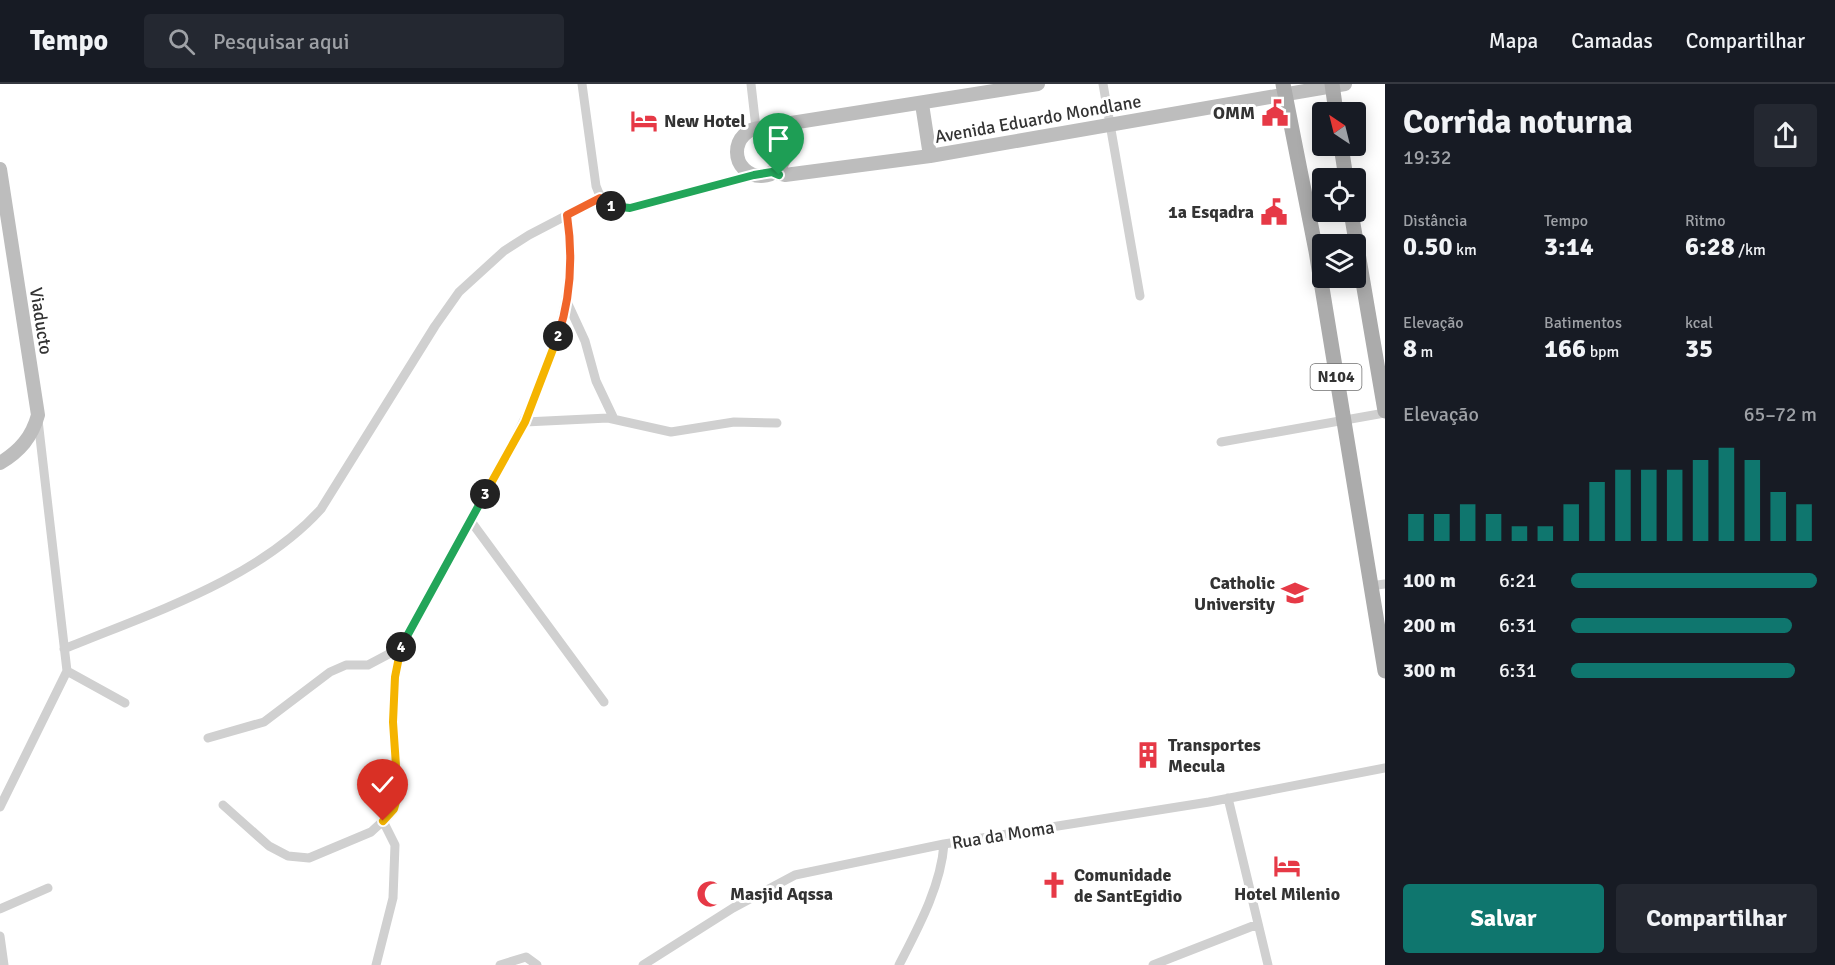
<!DOCTYPE html>
<html lang="pt">
<head>
<meta charset="utf-8">
<style>
	:root { --surface:#171b24; --page:#242831; --text:#f1f3f6; --muted:#9ea1a6; --line:#363941; --accent:#0f766e }
	body { margin:0; font-family:Signika,sans-serif; background:var(--page); color:var(--text); height:100vh; display:flex; flex-direction:column; font-size:22px; white-space:nowrap }
	* { box-sizing:border-box; margin:0 }
	p { font-size:20px; color:var(--muted) }
	.icon { flex:none; width:33px; height:33px; fill:none; stroke:currentColor; stroke-width:2; stroke-linecap:round; stroke-linejoin:round }
	.map { position:relative; flex:1; overflow:hidden }
	.panel { display:flex; flex-direction:column; background:var(--surface); width:450px }
	.panel>* { flex:none }
	.needle { width:39px; rotate:325deg }
	.controls { position:absolute; left:1312px; top:18px; display:grid; gap:12px }
	.controls a { display:grid; place-items:center; width:54px; height:54px; border-radius:6px; background:var(--surface); box-shadow:0 3px 15px #0003; font-size:30px }
	.pin { position:absolute; display:grid; place-items:center; width:51px; height:51px; color:#fff; margin:-62px -26px; border-radius:50% 50% 50% 0; rotate:-45deg; box-shadow:0 0 6px #0007 }
	.pin .icon { rotate:45deg }
	.km { position:absolute; width:30px; height:30px; margin:-15px; border-radius:50%; background:#222; color:#fff; font-size:16px; line-height:30px; text-align:center }
	.round { display:grid; place-items:center; flex:none; width:63px; height:63px; border-radius:6px; background:var(--page) }
	.head { display:flex; align-items:center; justify-content:space-between; height:102px; padding:0 18px }
	h1 { font-size:33px; font-weight:700; line-height:45px }
	.figures { display:grid; grid-template-columns:repeat(3,1fr); gap:9px; height:102px; padding:6px 18px }
	.figures div { display:grid; align-content:center }
	.figures b { font-size:26px; font-weight:700 }
	.figures small { font-size:16px; font-weight:400 }
	.figures p { font-size:16px }
	.chart { height:168px; padding:12px 18px }
	.chart p { display:flex; justify-content:space-between }
	.chart svg { width:100%; height:108px; margin-top:6px; stroke:var(--accent); stroke-width:6 }
	.button { display:flex; gap:12px; margin-top:auto; padding:12px 18px }
	.button a { flex:1; height:69px; border-radius:6px; background:var(--accent); color:#fff; font-size:24px; font-weight:700; line-height:69px; text-align:center }
	.button a+a { background:var(--page); color:var(--text) }
	ul { padding:0 18px; list-style:none; font-size:20px }
	li { display:grid; grid-template-columns:96px 72px 1fr; align-items:center; height:45px }
	li i { height:15px; border-radius:8px; background:var(--accent) }
	header { display:flex; align-items:center; gap:36px; box-sizing:border-box; height:84px; padding:0 30px; background:var(--surface); border-bottom:2px solid var(--line) }
	header strong { font-size:28px }
	nav { display:flex; gap:33px; margin-inline-start:auto; font-size:21px }
	.search { width:420px; height:54px; background:var(--page); display:flex; align-items:center; gap:15px; box-sizing:border-box; padding:0 21px; border-radius:6px; color:var(--muted); font-size:22px }
	main { display:flex; flex:1; min-height:0 }
	.map>svg:first-child { display:block }
</style>
</head>
<body>
<header>
<strong>Tempo</strong>
<div class="search"><svg class="icon" aria-label="search" viewBox="0 0 24 24"><circle cx="10" cy="10" r="6"/><path d="M15 15l6 6"/></svg>Pesquisar aqui</div>
<nav><a>Mapa</a><a>Camadas</a><a>Compartilhar</a></nav>
</header>
<main>
<div class="map">
<svg width="1385" height="881" viewBox="0 0 1385 881">
	<rect width="100%" height="100%" fill="#fff"/>
	<g fill="none" stroke-linecap="round" stroke-linejoin="round">
		<path stroke="#d0d0d0" stroke-width="9" d="M582,0l14,102c6,18 15,22 34,22l124,-33
			M751,0l5,44
			M1103,0l37,212
			M567,218l18,39 11,40 18,38
			M525,338l83,-4 63,14 63,-10 43,1
			M1221,358l164,-29
			M470,436l134,182
			M1370,502l15,-2
			M64,565c87,-36 193,-69 257,-140l114,-183 24,-34 45,-41 25,-16 71,-37
			M67,587l58,32
			M208,654l56,-16 66,-50 16,-7h22l34,-18
			M1228,714l40,167
			M223,721l46,41 19,10 21,2 62,-26 12,-11 11,-12 4,-14 -5,-74 2,-44 7,-30c23,-43 45,-86 69,-129 52,-93 113,-193 96,-303
			M0,723l67,-136 -29,-251
			M0,825l48,-21
			M0,852l4,29
			M376,881l17,-67 2,-53 -12,-24
			M500,881l26,-8 11,8
			M643,881l90,-57 62,-33 149,-31 265,-42 176,-34
			M899,881c19,-37 42,-79 45,-121
			M1153,881l105,-41"/>
		<path stroke="#bdbdbd" stroke-width="14" d="M922,20l8,52
			M737 68a24 24 0 1 1 48 0a24 24 0 1 1-48 0Z
			M772,46l13,-6 253,-40
			M0,85l38,246c-6,22 -18,36 -38,48
			M772,88l13,3 145,-19 415,-72"/>
		<path stroke="#ababab" stroke-width="15" d="M1283,0l33,167 69,420
			M1332,0l4,28
			M1341,62l5,32
			M1351,128l34,199"/>
	</g>
	<g fill="none" stroke-linecap="round" stroke-linejoin="round">
		<defs>
			<path id="split-1" d="M611,122l19,2 124,-33 18,-3 7,3"/>
			<path id="split-2" d="M558,252c13,-39 15,-80 9,-121l33,-17 11,8"/>
			<path id="split-3" d="M485,410l40,-72 33,-86"/>
			<path id="split-4" d="M401,563l84,-153"/>
			<path id="split-5" d="M383,737l11,-12 4,-14 -5,-73 2,-45 6,-30"/>
		</defs>
		<use href="#split-1" stroke="#fff" stroke-width="12"/>
		<use href="#split-2" stroke="#fff" stroke-width="12"/>
		<use href="#split-3" stroke="#fff" stroke-width="12"/>
		<use href="#split-4" stroke="#fff" stroke-width="12"/>
		<use href="#split-5" stroke="#fff" stroke-width="12"/>
		<use href="#split-1" stroke="#22a559" stroke-width="8"/>
		<use href="#split-2" stroke="#f0652b" stroke-width="8"/>
		<use href="#split-3" stroke="#f5b400" stroke-width="8"/>
		<use href="#split-4" stroke="#22a559" stroke-width="8"/>
		<use href="#split-5" stroke="#f5b400" stroke-width="8"/>
	</g>
	<defs>
		<symbol id="civic-bare" viewBox="-9 -9 18 18"><path d="M-.6-6.5H3V-4.5H.6V-3L4-1V1h2V6H-6V1h2V-1L-.6-3ZM-1.2 2.5V6h2.4V2.5Z" fill="#e63946" stroke="#fff" stroke-width="2.5" paint-order="stroke"/></symbol>
		<symbol id="hotel-bare" viewBox="-9 -9 18 18"><path d="M-6-4.5h1.5V1H6V5H4.5V3h-9V5H-6ZM-4 0a1.8 1.8 0 1 1 3.6 0ZM.5 0V-2.5h3Q6-2.5 6 0Z" fill="#e63946" stroke="#fff" stroke-width="2.5" paint-order="stroke"/></symbol>
		<symbol id="university-bare" viewBox="-9 -9 18 18"><path d="M0-5L7-2L0 1L-7-2ZM-4 1L0 2.5L4 1V4Q0 6-4 4Z" fill="#e63946" stroke="#fff" stroke-width="2.5" paint-order="stroke"/></symbol>
		<symbol id="building-bare" viewBox="-9 -9 18 18"><path d="M-4-6H4V6H1V3H-1V6H-4ZM-2.5-4.3h1.7v1.8h-1.7ZM.8-4.3h1.7v1.8H.8ZM-2.5-1h1.7V.8h-1.7ZM.8-1h1.7V.8H.8Z" fill="#e63946" stroke="#fff" stroke-width="2.5" paint-order="stroke"/></symbol>
		<symbol id="church-bare" viewBox="-9 -9 18 18"><path d="M-1.2-6h2.4v3.5h3.3v2.4h-3.3V6h-2.4V-.1h-3.3v-2.4h3.3Z" fill="#e63946" stroke="#fff" stroke-width="2.5" paint-order="stroke"/></symbol>
		<symbol id="mosque-bare" viewBox="-9 -9 18 18"><path d="M3.5-4.9A6 6 0 1 0 3.5 4.9A5 5 0 1 1 3.5-4.9Z" fill="#e63946" stroke="#fff" stroke-width="2.5" paint-order="stroke"/></symbol>
	</defs>
	<g fill-rule="evenodd">
		<use href="#civic-bare" x="1256" y="10" width="38" height="38"/>
		<use href="#hotel-bare" x="625" y="18" width="38" height="38"/>
		<use href="#civic-bare" x="1255" y="109" width="38" height="38"/>
		<use href="#university-bare" x="1276" y="490" width="38" height="38"/>
		<use href="#building-bare" x="1129" y="652" width="38" height="38"/>
		<use href="#hotel-bare" x="1268" y="763" width="38" height="38"/>
		<use href="#church-bare" x="1035" y="782" width="38" height="38"/>
		<use href="#mosque-bare" x="691" y="791" width="38" height="38"/>
	</g>
	<g text-anchor="middle" dominant-baseline="central" stroke-width="6" stroke-linejoin="round" paint-order="stroke">
		<rect fill="#fff" stroke="#707070" stroke-width="1.5" x="1310.5" y="280" width="51" height="26" rx="4.5"/>
		<g font-size="16" font-weight="bold" fill="#333">
			<text x="1336" y="293">N104</text>
		</g>
		<g font-size="18" font-weight="bold" fill="#333" stroke="#fff" text-anchor="start">
			<text x="1255" y="29" text-anchor="end">OMM</text>
			<text x="664" y="37">New Hotel</text>
			<text x="1254" y="128" text-anchor="end">1a Esqadra</text>
			<text x="1275" y="499" text-anchor="end">Catholic<tspan x="1275" dy="21">University</tspan></text>
			<text x="1168" y="661">Transportes<tspan x="1168" dy="21">Mecula</tspan></text>
			<text x="1074" y="791">Comunidade<tspan x="1074" dy="21">de SantEgidio</tspan></text>
			<text x="730" y="810">Masjid Aqssa</text>
			<text x="1287" y="810" text-anchor="middle">Hotel Milenio</text>
		</g>
		<g font-size="18" fill="#333" stroke="#fff">
			<text transform="translate(1038 35) rotate(-10)">Avenida Eduardo Mondlane</text>
			<text transform="translate(41 237) rotate(81)">Viaducto</text>
			<text transform="translate(1003 751) rotate(-9)">Rua da Moma</text>
		</g>
	</g>
</svg>
<div class="controls">
<a><svg class="needle" viewBox="-14 -14 28 28"><path d="M0-13l5 13h-10z" fill="#e53935"/><path d="M0 13l5-13h-10z" fill="#9ea1a6"/></svg></a>
<a><svg class="icon" aria-label="locate" viewBox="0 0 24 24"><circle cx="12" cy="12" r="6"/><path d="M12 2v4M12 18v4M2 12h4M18 12h4"/></svg></a>
<a><svg class="icon" aria-label="layers" viewBox="0 0 24 24"><path d="M12 4l9 5-9 5-9-5zM3 14l9 5 9-5"/></svg></a>
</div>
<div class="pin" style="left:779px;top:91px;background:#1e9e55"><svg class="icon" aria-label="arrive" viewBox="0 0 24 24"><path d="M6 21V4h12l-3 4 3 4H6"/></svg></div>
<div class="pin" style="left:383px;top:737px;background:#d93025"><svg class="icon" aria-label="check" viewBox="0 0 24 24"><path d="M5 12l5 5 9-10"/></svg></div>
<b class="km" style="left:611px;top:122px">1</b>
<b class="km" style="left:558px;top:252px">2</b>
<b class="km" style="left:485px;top:410px">3</b>
<b class="km" style="left:401px;top:563px">4</b>
</div>
<section class="panel">
<div class="head"><div><h1>Corrida noturna</h1><p>19:32</p></div><a class="round"><svg class="icon" aria-label="share" viewBox="0 0 24 24"><path d="M12 15V3M7 8l5-5 5 5M5 13v7h14v-7"/></svg></a></div>
<div class="figures">
<div><p>Distância</p><b>0.50<small> km</small></b></div>
<div><p>Tempo</p><b>3:14</b></div>
<div><p>Ritmo</p><b>6:28<small> /km</small></b></div>
</div>
<div class="figures">
<div><p>Elevação</p><b>8<small> m</small></b></div>
<div><p>Batimentos</p><b>166<small> bpm</small></b></div>
<div><p>kcal</p><b>35</b></div>
</div>
<div class="chart"><p><span>Elevação</span>65–72 m</p>
<svg viewBox="0 0 160 44" preserveAspectRatio="none"><path d="M5 44V33M15 44V33M25 44V29M35 44V33M45 44V38M55 44V38M65 44V29M75 44V20M85 44V15M95 44V15M105 44V15M115 44V11M125 44V6M135 44V11M145 44V24M155 44V29"/></svg>
</div>
<ul>
<li><b>100 m</b>6:21<i style="width:100%"></i></li>
<li><b>200 m</b>6:31<i style="width:90%"></i></li>
<li><b>300 m</b>6:31<i style="width:91%"></i></li>
</ul>
<div class="button"><a>Salvar</a><a>Compartilhar</a></div>
</section>
</main>
</body>
</html>
